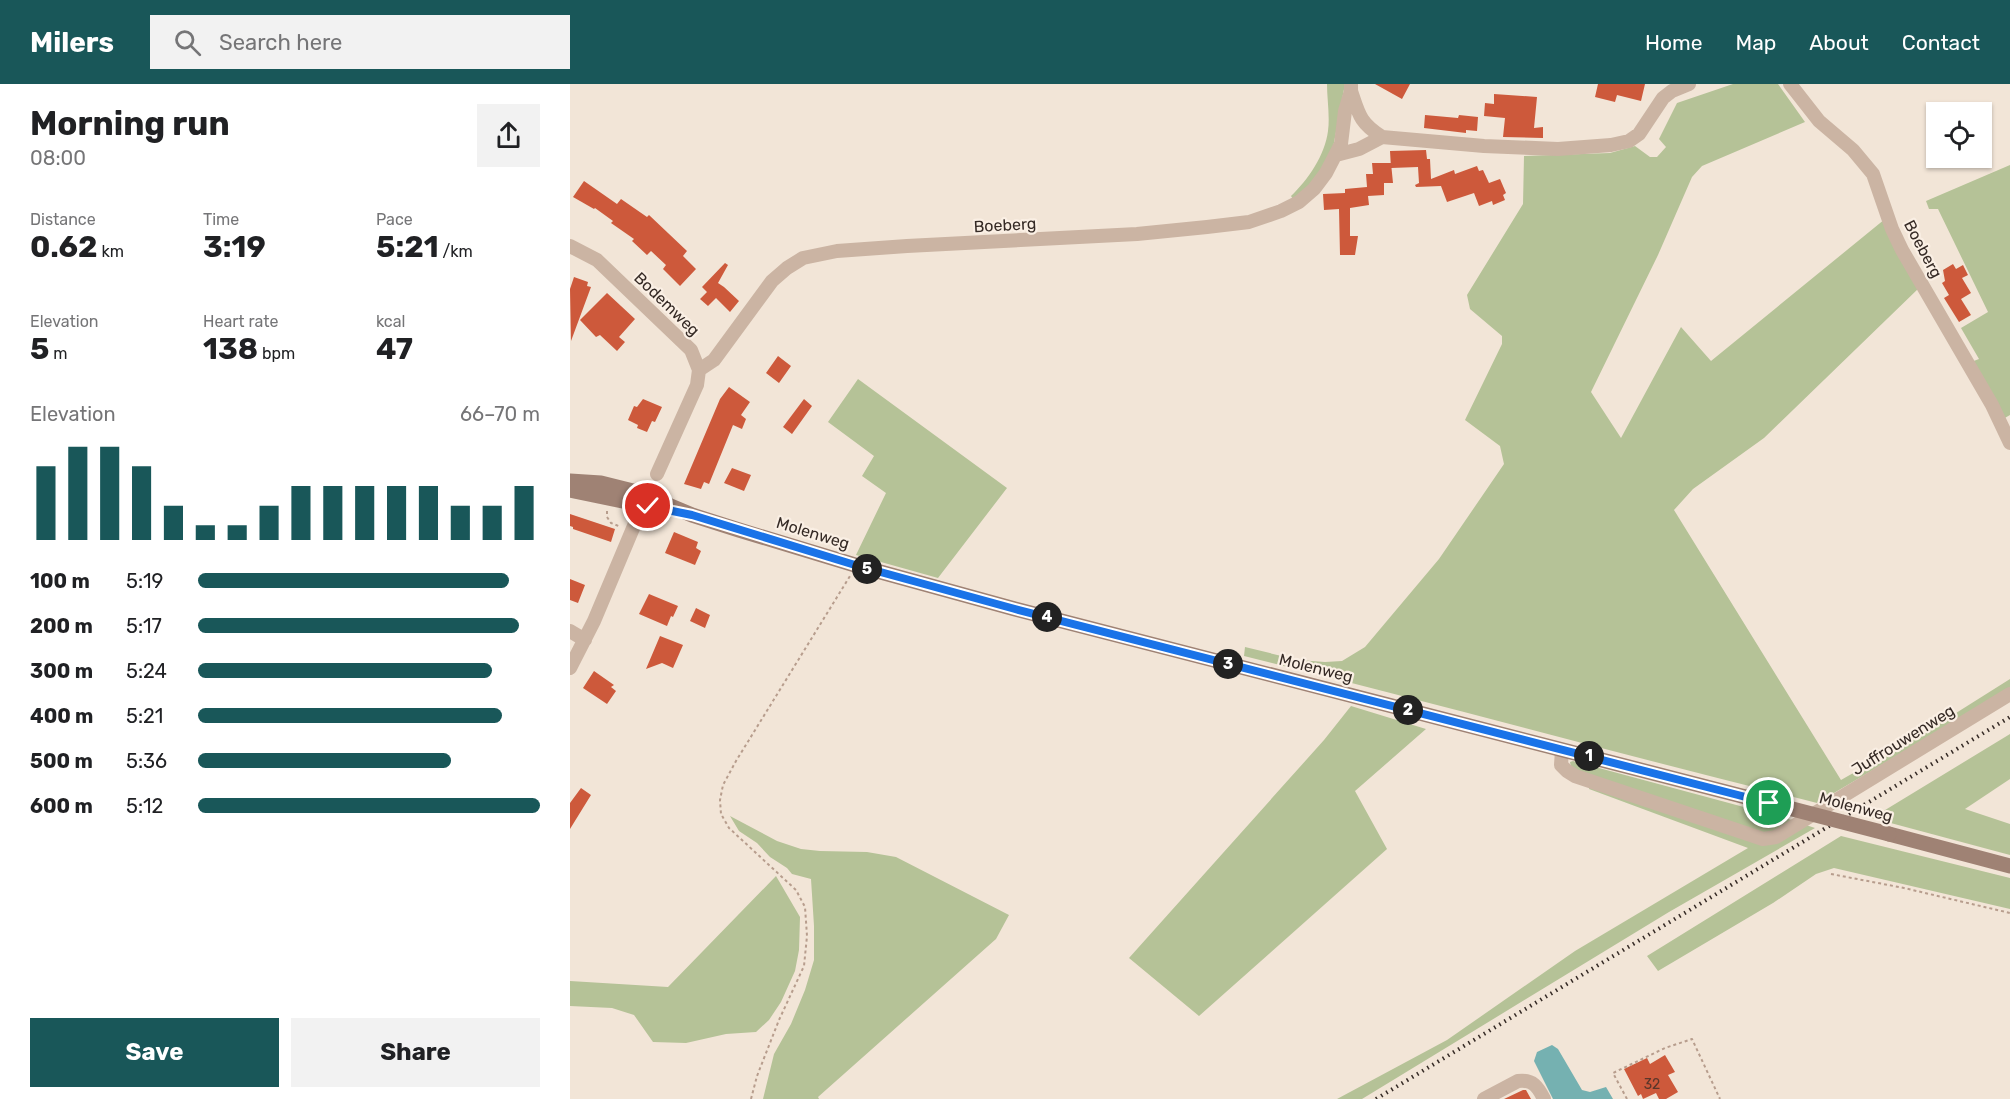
<!DOCTYPE html>
<html lang="en">
<head>
<meta charset="utf-8">
<style>
	:root { --surface:#fff; --page:#f2f2f2; --text:#202124; --muted:#757577; --accent:#195759 }
	body { margin:0; font-family:Rubik,sans-serif; background:var(--page); color:var(--text); height:100vh; display:flex; flex-direction:column; font-size:22px; white-space:nowrap }
	* { box-sizing:border-box; margin:0 }
	p { font-size:20px; color:var(--muted) }
	.icon { flex:none; width:33px; height:33px; fill:none; stroke:currentColor; stroke-width:2; stroke-linecap:round; stroke-linejoin:round }
	.map { position:relative; flex:1; overflow:hidden }
	.panel { display:flex; flex-direction:column; background:var(--surface); width:570px }
	.panel>* { flex:none }
	.tools { position:absolute; left:1356px; top:18px; display:grid; gap:12px }
	.tools a { display:grid; place-items:center; width:66px; height:66px; border-radius:0px; background:var(--surface); box-shadow:0 2px 4px #0004; font-size:30px }
	.pin { position:absolute; display:grid; place-items:center; width:51px; height:51px; color:#fff; margin:-26px; border:3px solid #fff; border-radius:50%; box-shadow:0 2px 6px #0007 }
	.km { position:absolute; width:30px; height:30px; margin:-15px; border-radius:50%; background:#222; color:#fff; font-size:16px; line-height:30px; text-align:center }
	.round { display:grid; place-items:center; flex:none; width:63px; height:63px; border-radius:0px; background:var(--page) }
	.head { display:flex; align-items:center; justify-content:space-between; height:102px; padding:0 30px }
	h1 { font-size:33px; font-weight:700; line-height:45px }
	.figures { display:grid; grid-template-columns:repeat(3,1fr); gap:9px; height:102px; padding:6px 30px }
	.figures div { display:grid; align-content:center }
	.figures b { font-size:30px; font-weight:700 }
	.figures small { font-size:16px; font-weight:400 }
	.figures p { font-size:16px }
	.chart { height:168px; padding:12px 30px }
	.chart p { display:flex; justify-content:space-between }
	.chart svg { width:100%; height:108px; margin-top:6px; stroke:var(--accent); stroke-width:6 }
	.cta { display:flex; gap:12px; margin-top:auto; padding:12px 30px }
	.cta a { flex:1; height:69px; border-radius:0px; background:var(--accent); color:#fff; font-size:24px; font-weight:700; line-height:69px; text-align:center }
	.cta a+a { background:var(--page); color:var(--text) }
	ul { padding:0 30px; list-style:none; font-size:20px }
	li { display:grid; grid-template-columns:96px 72px 1fr; align-items:center; height:45px }
	li i { height:15px; border-radius:8px; background:var(--accent) }
	header { display:flex; align-items:center; gap:36px; box-sizing:border-box; height:84px; padding:0 30px; background:var(--accent); color:#fff }
	header strong { font-size:28px }
	nav { display:flex; gap:33px; margin-inline-start:auto; font-size:21px }
	.search { width:420px; height:54px; background:var(--page); display:flex; align-items:center; gap:15px; box-sizing:border-box; padding:0 21px; border-radius:0px; color:var(--muted); font-size:22px }
	main { display:flex; flex:1; min-height:0 }
	.map>svg:first-child { display:block }
</style>
</head>
<body>
<header>
<strong>Milers</strong>
<div class="search"><svg class="icon" aria-label="search" viewBox="0 0 24 24"><circle cx="10" cy="10" r="6"/><path d="M15 15l6 6"/></svg>Search here</div>
<nav><a>Home</a><a>Map</a><a>About</a><a>Contact</a></nav>
</header>
<main>
<section class="panel">
<div class="head"><div><h1>Morning run</h1><p>08:00</p></div><a class="round"><svg class="icon" aria-label="share" viewBox="0 0 24 24"><path d="M12 15V3M7 8l5-5 5 5M5 13v7h14v-7"/></svg></a></div>
<div class="figures">
<div><p>Distance</p><b>0.62<small> km</small></b></div>
<div><p>Time</p><b>3:19</b></div>
<div><p>Pace</p><b>5:21<small> /km</small></b></div>
</div>
<div class="figures">
<div><p>Elevation</p><b>5<small> m</small></b></div>
<div><p>Heart rate</p><b>138<small> bpm</small></b></div>
<div><p>kcal</p><b>47</b></div>
</div>
<div class="chart"><p><span>Elevation</span>66–70 m</p>
<svg viewBox="0 0 160 44" preserveAspectRatio="none"><path d="M5 44V14M15 44V6M25 44V6M35 44V14M45 44V30M55 44V38M65 44V38M75 44V30M85 44V22M95 44V22M105 44V22M115 44V22M125 44V22M135 44V30M145 44V30M155 44V22"/></svg>
</div>
<ul>
<li><b>100 m</b>5:19<i style="width:91%"></i></li>
<li><b>200 m</b>5:17<i style="width:94%"></i></li>
<li><b>300 m</b>5:24<i style="width:86%"></i></li>
<li><b>400 m</b>5:21<i style="width:89%"></i></li>
<li><b>500 m</b>5:36<i style="width:74%"></i></li>
<li><b>600 m</b>5:12<i style="width:100%"></i></li>
</ul>
<div class="cta"><a>Save</a><a>Share</a></div>
</section>
<div class="map">
<svg width="1440" height="1015" viewBox="0 0 1440 1015">
	<rect width="100%" height="100%" fill="#f2e5d7"/>
	<path fill="#b5c297" d="M757,0h18l-12,64 -19,34 -21,17 -2,-3c17,-16 34,-41 37,-65 2,-15 -1,-32 -1,-47z
		M1163,0h45l27,38 -103,44 -10,11 -34,78 -67,137 30,46 60,-111 30,34 174,-142 34,69 -155,150 -71,51 -19,21 167,270 96,-55 73,-46v10l-193,114c-191,-47 -381,-100 -573,-147l1,-9 53,13 27,2 17,-1 23,-14 74,-88 65,-95 -4,-18 -35,-26 37,-76v-8l-32,-27 -3,-14 56,-91 1,-48 86,-3 25,-7 15,11h7l9,-10 -7,-8 18,-36z
		M1440,81v250l-7,4 -32,-57 8,-3 -18,-31 27,-16 -50,-103h-9l-3,-8z
		M288,295l149,109 -69,90 -82,-23 30,-62 -24,-17 12,-20 -46,-34z
		M781,622l75,23 -71,62 32,58 -188,167 -70,-58 195,-218z
		M1440,650v45l-45,30 45,15v31l-138,-37z
		M1003,677l219,59 -12,10 -13,4 -191,-63 -5,-4 -1,-5z
		M1020,700l165,57 51,-16 9,3 -146,84 -307,187h-25l110,-59 128,-89 173,-103 -159,-59z
		M160,732l47,25 24,8 19,2 47,1 29,5 113,58 -13,24 -178,158 1,2h-56l11,-45 17,-30 14,-34 9,-30v-34l-3,-47 -19,-5 -5,-6 -17,-11 -13,-14 -18,-12z
		M1271,752l169,42v31l-176,-41 -18,6 -43,29 -115,68 -11,-15z
		M206,792l24,41 -1,33 -4,21 -14,31 -12,18 -13,12 -30,2 -40,9 -33,-1 -19,-27 -22,-7 -42,-2v-25l98,6z"/>
	<path fill="#75b1b1" d="M982,961l6,4 24,41 8,2 16,-5 7,12h-60l-19,-38 3,-9z"/>
	<path fill="#cd593b" d="M805,0h35l-8,15z
		M1028,0h47l-4,17 -24,-6 -2,7 -20,-5z
		M924,10l43,3 -3,31 9,-1v11l-40,-1 2,-19 -21,-2 1,-13 9,1z
		M855,31l33,3 1,-3 19,2 -1,14 -11,-1v3l-42,-5z
		M856,66l1,9h3l1,20 23,-9 1,4 22,-8 2,5 4,-1 6,13 11,-4 6,14 -3,2 2,5 -12,5 -1,-4 -13,5 -5,-13 -27,9 -6,-16 -25,1 -1,-2 4,-2 -1,-16 -27,1 -1,-17z
		M802,79h19l2,20h-9v12l-16,1 1,9 -19,3v28h8l-3,19h-15l-1,-46 -15,1 -1,-16 22,-1v-4l22,-2 -1,-13h7z
		M14,97l33,23 4,-5 26,18 2,-2 38,36 -4,5 13,13 -16,17 -17,-17 3,-4 -15,-14 -4,4 -15,-14 2,-2 -23,-16 2,-2 -18,-13 -1,1 -21,-12z
		M155,179l3,2 -10,18 6,4 15,14 -9,11 -14,-14 -8,8 -8,-7 7,-7 -5,-5z
		M1383,180l3,5 7,-4 5,10 -6,3 9,15 -10,6 10,16 -12,7 -15,-24 5,-3 -7,-12 3,-2 -2,-11z
		M4,193l14,5 -1,4 4,1 -20,54 -1,-52z
		M37,209l28,26 -16,18 6,5 -8,9 -17,-16 -4,2 -16,-17z
		M208,272l13,10 -12,17 -13,-10z
		M159,303l21,15 -9,13 5,4 -4,10 -9,-4 -24,59 -5,-2 -3,7 -17,-5 36,-85z
		M73,315l19,8 -7,15 -3,-1 -5,11 -10,-4 1,-3 -10,-5 6,-14 3,1z
		M234,315l8,7 -20,28 -9,-7z
		M162,384l19,7 -7,16 -20,-8z
		M0,430l45,15 -4,13 -38,-13v-2l-3,-1z
		M104,448l24,10 -2,6 5,3 -6,14 -30,-12z
		M0,495l15,6 -7,18 -8,-3z
		M79,510l29,12 -5,11 -2,-1 -4,10 -28,-12z
		M126,524l14,7 -5,13 -15,-7z
		M90,552l23,9 -10,23 -11,-5 -16,6z
		M24,587l20,14 -3,2 5,4 -9,13 -24,-16z
		M11,704l10,7 -21,34v-26z
		M1095,971l10,17 -7,3 10,17 -12,7h-7l-3,-6 -13,6 -2,-5 -3,2 -14,-27 23,-11 3,6z
		M953,1006h3l5,9h-27z"/>
	<g fill="none" stroke-linecap="round" stroke-linejoin="round">
		<path stroke="#b79d8d" stroke-width="2" stroke-dasharray="3 3" stroke-linecap="butt" d="M37,427v6l4,6 10,4
			M1261,790l73,14 106,25
			M181,1015l6,-23 22,-56 25,-54 3,-30 -2,-29 -9,-17 -67,-62 -8,-14 -1,-14 3,-15 13,-24 114,-185
			M1057,1015l-14,-26 52,-25 27,-9 28,60"/>
		<path stroke="#cbb4a3" stroke-width="14" d="M1220,0l29,37 34,29 20,24 19,55 10,21 90,155 18,38
			M781,7c8,24 9,32 31,46
			M766,71l23,-6 23,-12 102,9 74,3 53,-4 18,-4 10,-7 24,-36 9,-7 17,-7
			M0,162l27,14 94,90 8,20 -2,15 -40,89
			M129,286l15,-10 58,-79 15,-13 16,-10 34,-7 70,-5 230,-12 70,-7 42,-5 32,-11 18,-9 15,-13 12,-16 15,-29 4,-33 6,-20v-7
			M0,547l15,9
			M0,584l24,-47 45,-107
			M992,666l-1,15 6,6 8,5 188,63 13,-2 234,-143
			M914,1015l34,-18c15,-2 20,6 26,18"/>
		<path stroke="#9f8274" stroke-width="15" d="M0,397l31,2 36,9 55,23 47,15 116,35 160,44 754,194
			M0,406l96,20
			M1319,750l121,32"/>
		<path stroke="#352a25" stroke-width="4" stroke-dasharray="1.5 4.5" stroke-linecap="butt" d="M806,1015l634,-382"/>
		<path stroke="#9f8274" stroke-width="15" d="M1199,719l120,31"/>
	</g>
	<g fill="none" stroke-linecap="round" stroke-linejoin="round">
		<defs>
			<path id="route" d="M78,422l44,9 163,50 160,44 754,194"/>
		</defs>
		<use href="#route" stroke="#fff" stroke-width="12"/>
		<use href="#route" stroke="#1a73e8" stroke-width="8"/>
	</g>
	<g text-anchor="middle" dominant-baseline="central" stroke-width="4.5" stroke-linejoin="round" paint-order="stroke">
		<g font-size="14" fill="#5b362a">
			<text x="1082" y="1000">32</text>
		</g>
		<g font-size="16" fill="#352a25" stroke="#faefe4">
			<text transform="translate(435 141) rotate(-3)">Boeberg</text>
			<text transform="translate(1353 165) rotate(62)">Boeberg</text>
			<text transform="translate(97 220) rotate(44)">Bodemweg</text>
			<text transform="translate(243 449) rotate(17)">Molenweg</text>
			<text transform="translate(746 584) rotate(14)">Molenweg</text>
			<text transform="translate(1333 656) rotate(-32)">Juffrouwenweg</text>
			<text transform="translate(1286 723) rotate(15)">Molenweg</text>
		</g>
	</g>
</svg>
<div class="tools">
<a><svg class="icon" aria-label="locate" viewBox="0 0 24 24"><circle cx="12" cy="12" r="6"/><path d="M12 2v4M12 18v4M2 12h4M18 12h4"/></svg></a>
</div>
<div class="pin" style="left:1199px;top:719px;background:#1e9e55"><svg class="icon" aria-label="arrive" viewBox="0 0 24 24"><path d="M6 21V4h12l-3 4 3 4H6"/></svg></div>
<div class="pin" style="left:78px;top:422px;background:#d93025"><svg class="icon" aria-label="check" viewBox="0 0 24 24"><path d="M5 12l5 5 9-10"/></svg></div>
<b class="km" style="left:1019px;top:672px">1</b>
<b class="km" style="left:838px;top:626px">2</b>
<b class="km" style="left:658px;top:580px">3</b>
<b class="km" style="left:477px;top:533px">4</b>
<b class="km" style="left:297px;top:485px">5</b>
</div>
</main>
</body>
</html>
